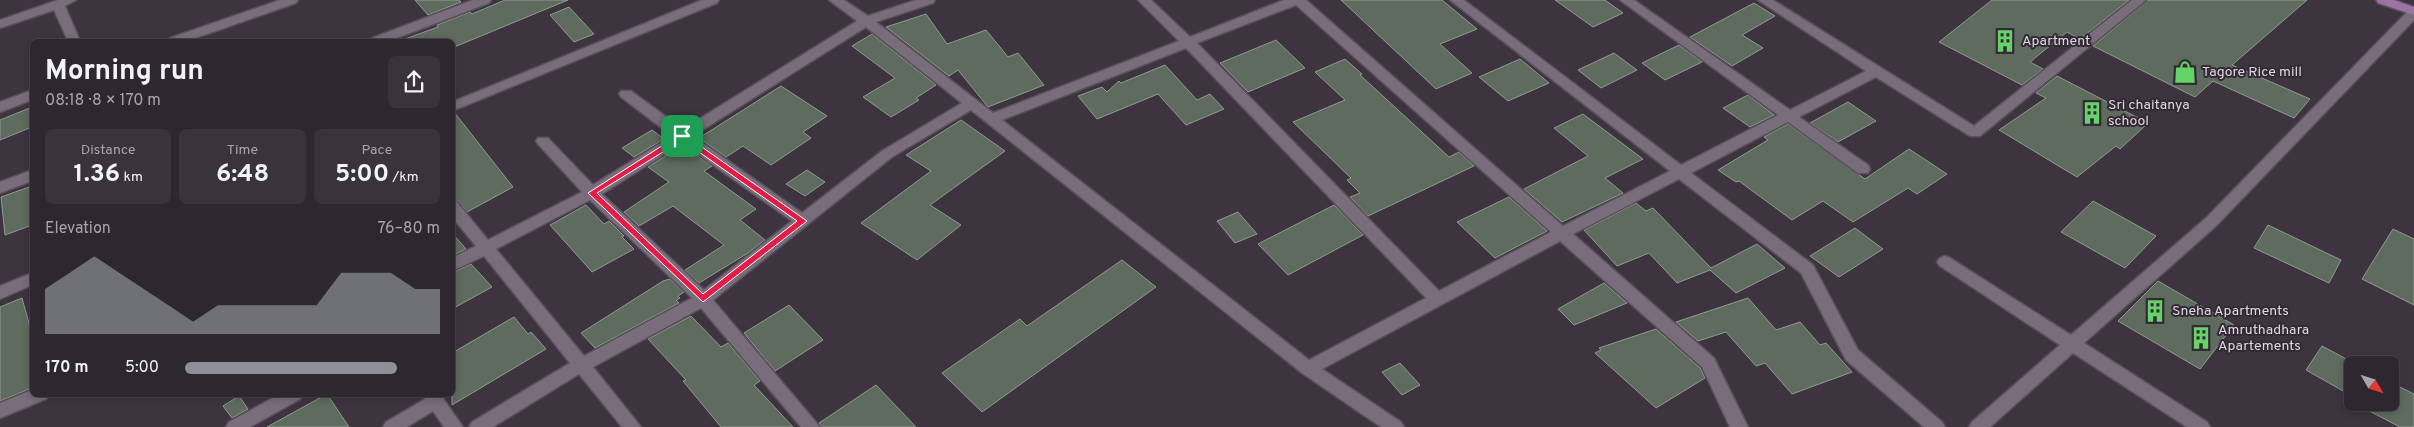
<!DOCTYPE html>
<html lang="en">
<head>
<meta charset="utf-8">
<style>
	:root { --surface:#2e2730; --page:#3a333c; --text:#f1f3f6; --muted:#a7a5ab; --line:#49444c; --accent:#8c9099 }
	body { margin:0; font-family:Overpass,sans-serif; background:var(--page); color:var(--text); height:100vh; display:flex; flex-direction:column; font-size:19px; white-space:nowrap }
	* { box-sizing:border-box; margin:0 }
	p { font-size:16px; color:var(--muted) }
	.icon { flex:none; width:28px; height:28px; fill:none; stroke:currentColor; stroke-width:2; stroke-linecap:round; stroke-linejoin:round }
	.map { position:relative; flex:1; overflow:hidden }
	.drawer { position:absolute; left:30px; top:39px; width:425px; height:358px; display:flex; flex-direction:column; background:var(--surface); border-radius:8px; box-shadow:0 2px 8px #0003,0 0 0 1px var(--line) }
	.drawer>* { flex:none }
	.needle { width:32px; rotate:129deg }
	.controls { position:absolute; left:2344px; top:356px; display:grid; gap:10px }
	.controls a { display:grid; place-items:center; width:55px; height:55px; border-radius:8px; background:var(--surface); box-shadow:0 2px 8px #0003,0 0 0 1px var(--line); font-size:25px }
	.pin { position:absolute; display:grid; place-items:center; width:42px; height:42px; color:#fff; margin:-21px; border-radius:10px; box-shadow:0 2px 8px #0006 }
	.round { display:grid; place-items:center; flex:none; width:52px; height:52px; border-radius:8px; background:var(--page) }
	.overview { display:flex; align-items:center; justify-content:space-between; height:85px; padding:0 15px }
	h1 { font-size:28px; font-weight:700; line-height:38px }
	.stats { display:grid; grid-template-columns:repeat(3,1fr); gap:8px; height:85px; padding:5px 15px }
	.stats div { display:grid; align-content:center; border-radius:8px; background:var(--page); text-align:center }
	.stats b { font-size:25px; font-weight:700 }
	.stats small { font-size:14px; font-weight:400 }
	.stats p { font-size:14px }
	.chart { height:140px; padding:10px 15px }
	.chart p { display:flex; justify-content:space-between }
	.chart svg { width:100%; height:90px; margin-top:5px; fill:var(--accent); opacity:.7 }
	ul { padding:0 15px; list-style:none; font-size:16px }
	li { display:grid; grid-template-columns:80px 60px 1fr; align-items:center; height:38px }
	li i { height:12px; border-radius:6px; background:var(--accent) }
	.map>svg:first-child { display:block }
</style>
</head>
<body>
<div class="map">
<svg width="2414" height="427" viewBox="0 0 2414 427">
	<rect width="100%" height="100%" fill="#3e3440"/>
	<path fill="#5e6b5e" stroke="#8e9c8e" d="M415,0h44l2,2 -33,13z
		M505,0h63l-116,48v-7h-47v-2l33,-12 -1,-2 33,-13 2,2z
		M1341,0h101l35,29 -37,15 32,29 -36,16z
		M1555,0h50l18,13 -30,14z
		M1992,0h137l-49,39 -13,-7 -37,30 13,7 -21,16 -83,-43z
		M2148,0h159l-75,65 78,34 -16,19 -81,-37 -18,16 -102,-51z
		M1754,3l21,13 -33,19 21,13 -31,18 -42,-29z
		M569,7l25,27 -20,8 -24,-27z
		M926,14l21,30 39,-14 22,27 10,-4 26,32 -56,22 -30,-37 -9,6 -63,-49z
		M872,34l64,51 -20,13 3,2 -28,17 -28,-20 32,-19 -43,-32z
		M1276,40l29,28 -57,24 -28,-29z
		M1679,45l23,17 -37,18 -23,-17z
		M1614,53l23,17 -36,18 -23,-18z
		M1345,59l17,15 -2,1 89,82 10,-5 15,14 -106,50 -18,-19 10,-4 -13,-13 4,-2 -58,-56 52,-22 -30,-28z
		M1520,59l29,24 -41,18 -29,-24z
		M1165,65l32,35 13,-6 14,15 -38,16 -28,-31 -61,25 -19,-23 24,-9 5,5 12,-11 2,2z
		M2057,76l91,47 -28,26 -4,-3 -39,31 -78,-47 47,-32 -10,-5z
		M781,86l46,30 -24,16 8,6 -40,27 -28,-19 -17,11 -27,-19z
		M1748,95l26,20 -24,12 -27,-19z
		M1848,102l28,19 -38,21 -28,-19z
		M32,107v20l-32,13v-20z
		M454,112l59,75 -46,25 -9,-11 -6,-2v-86z
		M1583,114l60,45 -38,19 18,15 -61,29 -38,-33 64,-33 -34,-28z
		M961,120l44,31 -75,54 31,20 -44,35 -56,-37 70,-52 -25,-16z
		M1788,124l77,55 44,-30 38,25 -30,20 -9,-6 -55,34 -30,-21 -31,19 -53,-39 -3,1 -18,-12 50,-30 -4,-3z
		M652,130l12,9 -30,18 -12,-9z
		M685,147l27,19 -8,5 52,38 -16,11 25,20 -17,13 -49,30 -14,-13 39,-25 -51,-39 -34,20 -15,-14 45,-30 -21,-15 28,-18 3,2z
		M807,170l18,12 -20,14 -19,-12z
		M32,186v39l-27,10 -4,-38z
		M1509,197l38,34 -52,27 -38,-36z
		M2093,201l63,35 -31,32 -64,-36z
		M1636,203l10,8 7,-3 58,60 46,-24 28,24 -49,25 -26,-23 -33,13 -28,-30 -32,13 -33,-36z
		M586,205l18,19 5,-3 15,15 -2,1 12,12 -42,23 -42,-47z
		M1334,205l29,30 -75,40 -30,-31z
		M1238,212l19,22 -22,9 -18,-22z
		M2268,225l73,35 -12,23 -75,-35z
		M1855,228l28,21 -44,28 -29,-21z
		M2393,229l21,10v66l-52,-26z
		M452,233l14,16 -14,7z
		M1122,260l34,27 -174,125 -40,-39 78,-54 7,7z
		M471,264l21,23 -40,22v-36z
		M670,279l14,13 -6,4 2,2 -4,2 3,3 -84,45 -14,-15 82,-52z
		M2158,281l76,44 -34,44 -82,-48z
		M1604,283l23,20 -53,22 -16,-16z
		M22,298l10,36v54l-32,13v-94z
		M1748,298l28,32 24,-8 20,23 6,-2 26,29 -60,22 -27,-31 -9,3 -30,-34 -28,9 -22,-19z
		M789,305l34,35 -48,31 -31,-38z
		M691,316l30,31 7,-4 32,38 -6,4 39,42h-72l-38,-46 3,-1 -38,-41z
		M514,317l14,17 3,-2 15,17 -94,56v-52z
		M1656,329l44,39 5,10 -49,30 -61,-55 6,-3 -2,-2z
		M2322,346l30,16v34l-46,-26z
		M1400,363l20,22 -18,10 -20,-23z
		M2390,382l24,12v33h-14l-48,-25h38z
		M876,385l40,42h-94l-3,-4z
		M327,394l22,33h-82z
		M239,396l9,13 -16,9 -9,-12z"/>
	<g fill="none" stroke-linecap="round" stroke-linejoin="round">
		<defs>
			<path id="street" d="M58,0h18l-11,6 15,35h-12l-14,-31 -54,18v-8z
				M280,0h18l-2,3 -109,38h-19l2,-3z
				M473,0h18l-2,3 -100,38h-19l2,-3z
				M702,0h17l-2,3 -265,108v-9z
				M829,0h15l24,16 48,-16h19l-2,3 -57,19 117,91 186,-72 -41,-41h13l39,37 94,-37h22l257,226 107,-55 -220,-171h14l217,165 97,-50 -158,-115h14l156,110 76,-39 -108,-71h15l201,126 158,-126h14l-166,136h-10l-94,-59 -77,40 69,48 2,4 -2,4h-10l-70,-51 -97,51 122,92 45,85 84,72 3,5h-21l-78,-67 -45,-87 -122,-94 -106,55 141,124 34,69h-18l-28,-60 -142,-126 -238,128 79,53 3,5h-23l-79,-54 -331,-263 -79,47 -179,143 107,127h-19l-100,-119 -108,59 48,60h-19l-43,-53 -86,53h-24l3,-5 98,-59 -86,-107 -32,15v-13l24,-12 -24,-29v-16l5,1 31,38 94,-48 -44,-48 -2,-3 2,-3h10l45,47 79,-49 -51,-39 -2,-3 2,-3h10l52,38 174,-108zM1296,5l255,227 -112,59 -242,-248zM866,27l96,76 -80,48 -80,62 -109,-77zM1186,48l240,250 -117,62 -307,-240zM682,143l110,78 -88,69 -102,-96zM590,200l102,98 -108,58 -88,-107z
				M2414,9v11l-198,206 -132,117 123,79 3,5h-23l-114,-74 -83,74h-21l3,-5 88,-77 -120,-79 -3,-4 3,-4 5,-2 5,2 121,77 135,-117 203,-208z
				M32,90v10l-32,12v-10z
				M32,170v11l-32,12v-11z
				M32,273v12l-32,14v-13z
				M32,390v4h16l-2,5 -46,19v-15z
				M280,394h22l-2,5 -50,28h-24l3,-5z
				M423,394h17l23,33h-19l-11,-16 -26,16h-24l3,-5 39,-23z"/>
			<path id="primary" d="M2376,0h18l20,7v8l-36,-12z"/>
		</defs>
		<use href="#street" stroke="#59505b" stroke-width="3"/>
		<use href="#primary" stroke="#59505b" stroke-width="3"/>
		<use href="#street" fill="#796d7b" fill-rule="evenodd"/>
		<use href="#primary" fill="#9c74a3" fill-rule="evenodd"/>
	</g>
	<path fill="#e11d48" stroke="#fff" fill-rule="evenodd" d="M682,133l125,88 -104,81 -115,-109zM682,140l115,81 -94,73 -106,-101z"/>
	<defs>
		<symbol id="building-bare" viewBox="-9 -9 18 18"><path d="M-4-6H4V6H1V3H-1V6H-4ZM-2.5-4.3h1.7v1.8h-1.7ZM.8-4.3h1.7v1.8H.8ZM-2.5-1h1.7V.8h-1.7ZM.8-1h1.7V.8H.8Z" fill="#64d468" stroke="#342a36" stroke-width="2.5" paint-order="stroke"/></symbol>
		<symbol id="shop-bare" viewBox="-9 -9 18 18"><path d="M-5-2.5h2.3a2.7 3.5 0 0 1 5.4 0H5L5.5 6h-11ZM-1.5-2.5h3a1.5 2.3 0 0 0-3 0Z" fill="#64d468" stroke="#342a36" stroke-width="2.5" paint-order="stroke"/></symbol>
	</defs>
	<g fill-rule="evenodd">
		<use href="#building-bare" x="1989" y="25" width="32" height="32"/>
		<use href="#shop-bare" x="2169" y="56" width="32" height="32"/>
		<use href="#building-bare" x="2076" y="97" width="32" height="32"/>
		<use href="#building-bare" x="2139" y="295" width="32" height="32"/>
		<use href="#building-bare" x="2185" y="322" width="32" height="32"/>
	</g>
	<g text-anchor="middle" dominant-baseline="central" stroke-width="4" stroke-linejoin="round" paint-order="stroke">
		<g font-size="14" fill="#dfd8e0" stroke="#342a36" text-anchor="start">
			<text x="2022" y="41">Apartment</text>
			<text x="2202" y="72">Tagore Rice mill</text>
			<text x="2108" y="105">Sri chaitanya<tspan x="2108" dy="16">school</tspan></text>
			<text x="2172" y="311">Sneha Apartments</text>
			<text x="2218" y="330">Amruthadhara<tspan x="2218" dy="16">Apartements</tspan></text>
		</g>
	</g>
</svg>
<div class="controls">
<a><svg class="needle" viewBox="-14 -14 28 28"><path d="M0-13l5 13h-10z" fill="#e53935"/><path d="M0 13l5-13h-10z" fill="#a7a5ab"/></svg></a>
</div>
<div class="pin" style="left:682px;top:136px;background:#1e9e55"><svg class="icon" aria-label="arrive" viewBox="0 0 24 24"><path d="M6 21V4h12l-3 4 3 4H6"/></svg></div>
<section class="drawer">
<div class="overview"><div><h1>Morning run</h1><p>08:18 · 8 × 170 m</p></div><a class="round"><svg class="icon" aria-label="share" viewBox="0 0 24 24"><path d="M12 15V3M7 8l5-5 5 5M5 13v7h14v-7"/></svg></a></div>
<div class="stats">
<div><p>Distance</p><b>1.36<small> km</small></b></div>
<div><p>Time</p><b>6:48</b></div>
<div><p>Pace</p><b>5:00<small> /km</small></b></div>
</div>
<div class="chart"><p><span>Elevation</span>76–80 m</p>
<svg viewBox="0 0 160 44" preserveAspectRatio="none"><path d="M0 44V22L10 14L20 6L30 14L40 22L50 30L60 38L70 30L80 30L90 30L100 30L110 30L120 14L130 14L140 14L150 22L160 22V44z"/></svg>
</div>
<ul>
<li><b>170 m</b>5:00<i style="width:83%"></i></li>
</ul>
</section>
</div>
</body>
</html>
